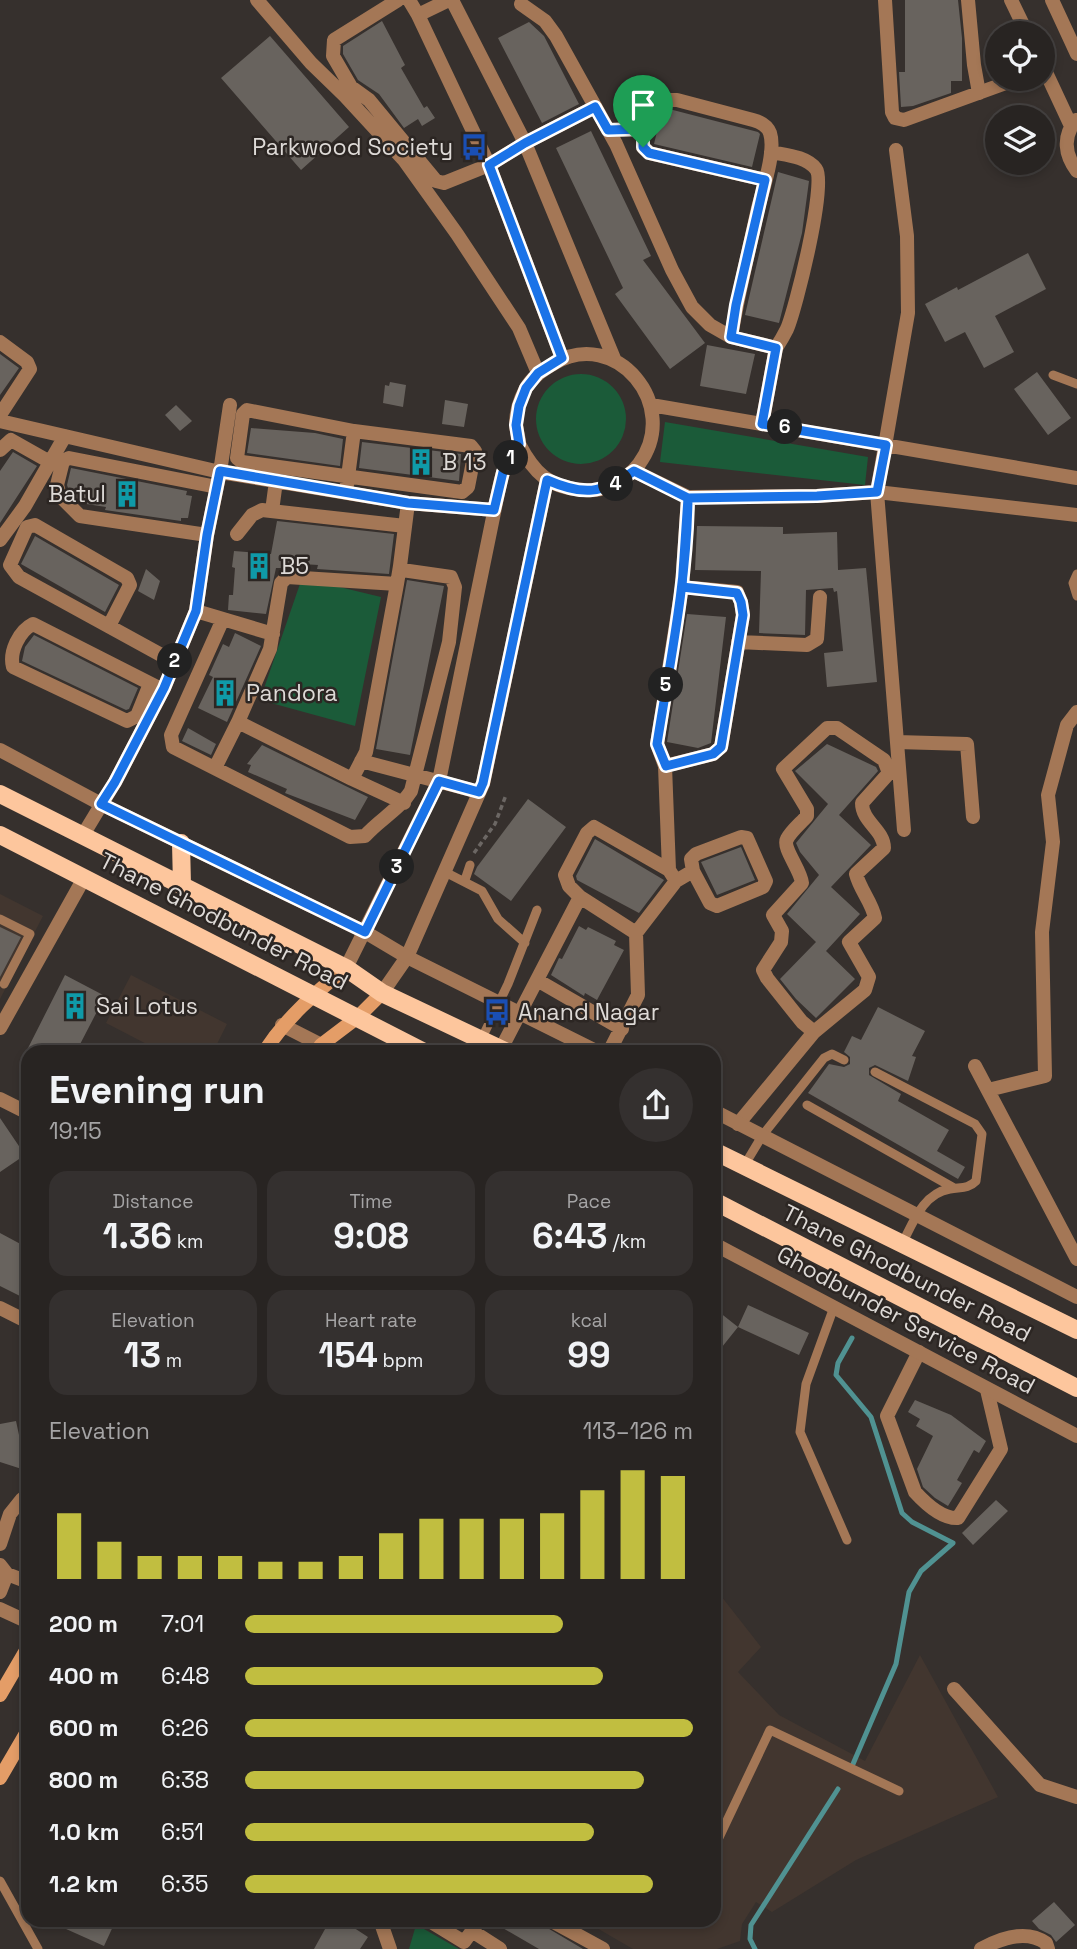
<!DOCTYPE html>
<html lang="en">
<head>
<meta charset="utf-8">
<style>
	:root { --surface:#282422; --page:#34302f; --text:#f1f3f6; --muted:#a5a4a5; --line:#444140; --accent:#c1be40 }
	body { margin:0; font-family:"Space Grotesk",sans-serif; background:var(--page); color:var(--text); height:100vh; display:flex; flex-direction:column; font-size:26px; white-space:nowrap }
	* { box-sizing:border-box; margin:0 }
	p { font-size:23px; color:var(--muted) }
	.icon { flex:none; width:38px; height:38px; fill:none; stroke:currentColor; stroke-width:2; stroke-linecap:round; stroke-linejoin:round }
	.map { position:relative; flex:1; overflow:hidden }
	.sheet { position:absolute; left:21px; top:1045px; width:700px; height:882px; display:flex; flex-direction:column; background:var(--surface); border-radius:21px; box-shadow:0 4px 10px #0003,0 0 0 2px var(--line) }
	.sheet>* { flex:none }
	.buttons { position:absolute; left:985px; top:21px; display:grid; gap:14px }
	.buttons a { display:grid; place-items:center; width:70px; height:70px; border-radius:50%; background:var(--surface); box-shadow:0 4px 10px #0003,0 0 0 2px var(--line); font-size:35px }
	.pin { position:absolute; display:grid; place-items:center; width:60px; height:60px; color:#fff; margin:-72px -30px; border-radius:50% 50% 50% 0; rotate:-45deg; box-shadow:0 0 7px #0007 }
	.pin .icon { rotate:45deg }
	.km { position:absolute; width:35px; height:35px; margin:-18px; border-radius:50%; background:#222; color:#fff; font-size:19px; line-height:35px; text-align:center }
	.round { display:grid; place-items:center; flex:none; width:74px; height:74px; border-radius:37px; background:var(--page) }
	.overview { display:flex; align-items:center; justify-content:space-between; height:119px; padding:0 28px }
	h1 { font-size:38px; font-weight:800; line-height:52px }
	.stats { display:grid; grid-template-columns:repeat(3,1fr); gap:10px; height:119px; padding:7px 28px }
	.stats div { display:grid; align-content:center; border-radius:18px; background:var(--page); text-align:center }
	.stats b { font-size:35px; font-weight:800 }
	.stats small { font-size:19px; font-weight:400 }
	.stats p { font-size:19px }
	.chart { height:196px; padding:14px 28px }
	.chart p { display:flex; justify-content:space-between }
	.chart svg { width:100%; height:126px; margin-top:7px; stroke:var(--accent); stroke-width:6 }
	ul { padding:0 28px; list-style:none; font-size:23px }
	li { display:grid; grid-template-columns:112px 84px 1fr; align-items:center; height:52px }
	li i { height:18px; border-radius:9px; background:var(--accent) }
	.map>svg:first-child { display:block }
</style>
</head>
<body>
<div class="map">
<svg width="1077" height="1949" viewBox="0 0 1077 1949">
	<rect width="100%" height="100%" fill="#36302d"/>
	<path fill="#42362f" d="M0,894l43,22 -43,83z
		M131,975l96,49 -14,28h-51l-56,-29z
		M714,1587l47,60 -23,25 41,43 86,46 55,-106 78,142 -142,63 -84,52 -16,-10 -14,22 -2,17 -23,8h-84l-50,-29h131z"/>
	<path fill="#1b5b39" d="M536 419a45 45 0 1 1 90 0a45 45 0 1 1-90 0Z
		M665,422l203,35 -3,28 -205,-23z
		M302,578l79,19 -26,129 -95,-26z
		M416,1925h1l42,24h-50z"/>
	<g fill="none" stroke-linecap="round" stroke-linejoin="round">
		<path stroke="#509292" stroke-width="5" d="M852,1338l-14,25 -2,12 35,42 31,96 10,9 41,21 -32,28 -12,21 -13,72 -43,100
			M755,1949l-5,-10 1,-14 87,-136"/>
	</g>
	<path fill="#68635e" d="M905,0h53l4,38v43h-11v12l-38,13 -12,1 -2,-35h6z
		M382,21l23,44 -4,3 23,40 3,-2 8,12 -13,8 -4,-7 -14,9 -25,-34 -21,-14 -15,-26v-8z
		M529,22l15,14 35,68 -37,19 -44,-85z
		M270,36l79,91 -48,43 -80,-92z
		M662,110h11l85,22 2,2 -8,33 -98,-23z
		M591,131l60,125 -8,4 62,83 -35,26 -55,-75 8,-6 -67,-140z
		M778,172l31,9 -7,52 -23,90 -34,-8z
		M1028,253l18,36 -51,27 19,36 -30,16 -19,-36 -20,10 -20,-38 32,-17 1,3z
		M707,345l48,9 -9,40 -46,-8z
		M0,354l19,14 -19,27z
		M1037,372l34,46 -23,17 -34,-46z
		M390,382l16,3 -3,22 -20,-4 2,-18 4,1z
		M445,400l23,4 -4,23 -22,-3z
		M176,405l16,16 -12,10 -15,-16z
		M251,428l64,5 28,6 -3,27 -93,-13z
		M362,442l99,12 -2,27 -100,-13z
		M13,452l24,14 -37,57v-52z
		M71,468l116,23 -1,4 6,1 -4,22h-7v3l-76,-11 1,-3 -26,-4 -11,-12 -2,-6z
		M277,521l117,13 -5,40 -72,-5 1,-4 -31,-2v5h-11l-10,46 -38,-4 1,-15h4l2,-27 -3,-1 2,-16 37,3z
		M697,526l86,1v7l54,-2 1,38 28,-2 11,114 -50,5 -3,-34 19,-2 -6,-60 -3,1 -1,-4 -27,2 -1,45 -46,-2 2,-62 -66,-1z
		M35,536l84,49 -14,27 -84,-48z
		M146,569l14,12 -6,19 -16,-9z
		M407,580l37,6 -34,169 -34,-6z
		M687,614l39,3 -15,126 -13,5 -31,-6z
		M235,633l26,13 -34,76 -29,-14 15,-31 -4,-2 14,-31 6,3z
		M34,635l104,53 -9,21 -3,1 -104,-49 3,-14z
		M188,728l28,16 -5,11 -29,-14z
		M827,744l49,23 2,4 -39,44 32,30 -40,42 29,27 -34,37 29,28 -39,39 -20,-19 -16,-20 36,-37 -29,-28 32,-39 -19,-23 -4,-9 32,-39 -33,-33z
		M262,745l106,52 -13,23 -70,-27 2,-4 -39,-17 3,-7 -4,-1z
		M528,799l38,28 -55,74 -37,-27 3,-7z
		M595,839l69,41 -25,33 -62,-33 -1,-4z
		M741,847l14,33 -38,15 -16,-33z
		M579,926l7,4 2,-3 28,14 -2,4 10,5 -27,50 -12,-7 -1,3 -33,-21 8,-17 3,1z
		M0,927l21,10 -21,40z
		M65,975l40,21 -15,29 -14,27h-50z
		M878,1007l47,24 -13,25 4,1 -8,24 -33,-16 -6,3v7l32,19 -3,7 51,29 -12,21 28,16 -7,12 -150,-86 21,-29 15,3 6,-3v-7l-6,-5 8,-16 9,4z
		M0,1118l25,37 -25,17z
		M0,1233l28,15v52l-28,-14z
		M748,1305l61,28 -10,22 -61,-28z
		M714,1308l24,19 -24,30z
		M915,1400l36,15 35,26 -7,12 -5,-3 -17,30 5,3 -14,23 -13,-8 -12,-11 -6,-18 16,-33 -17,-10 4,-7 -12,-7z
		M16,1421l3,14 9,3v33l-28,-9v-38z
		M996,1500l12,11 -35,34 -11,-12z
		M1054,1902l21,23 -19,17 -5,-7 -12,-6 -7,-8z
		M46,1920h70l-12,26z
		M330,1920h12l26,17 -8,12h-46z
		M489,1920h45l49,29h-44z"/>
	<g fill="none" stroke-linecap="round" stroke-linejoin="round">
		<path stroke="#6c6764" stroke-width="3.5" stroke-dasharray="5 3.5" stroke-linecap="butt" d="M474,853l21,-29 11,-29"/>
		<path stroke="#a47756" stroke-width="9" d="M1053,375l24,9
			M1077,574l-4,9 4,13
			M445,872l37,19 16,28 27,24
			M465,880l5,-15
			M0,919l30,15 -26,50
			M481,1040l27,-56 29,-74
			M875,1072l100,52 7,10 -6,47c-8,8 -15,6 -26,8 -27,4 -37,34 -48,55
			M807,1105l147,83
			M744,1166l18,-30 62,-78 8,-4 12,6
			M834,1307l-28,77 -6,48 47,108
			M714,1848l56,-118 129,61
			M0,1881l38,68"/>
		<path stroke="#a47756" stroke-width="14" d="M257,0l54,63 34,33 59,64 53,74 62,94 19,45
			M398,0l-64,40 -1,16 18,31 18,13 67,81 8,2 45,-18 36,-22 70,-36
			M409,0l9,15 71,150 73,193
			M452,0l73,143 90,218
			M885,0l7,112 3,6 9,2 113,-41
			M968,0l6,65 5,28
			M1011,0l16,33
			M1052,0l25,54
			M521,4l24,17 11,15 60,108 56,126 20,37 18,18 21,12 45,11c4,-6 8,-13 11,-19 9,-21 40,-146 29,-160 -10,-13 -31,-14 -45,-17
			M418,15l31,-15
			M1043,66l28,60
			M1076,120c-14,17 -11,35 1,51
			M608,130l35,-1
			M896,150l11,86 1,77 -31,179 27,338
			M731,337c7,-43 18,-86 27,-129 5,-19 18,-57 12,-75 -3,-8 -9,-11 -17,-13l-76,-20h-19l-15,17v30l6,6 116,27
			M0,342l27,20 3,7 -30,46
			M651,405l426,73
			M0,421l220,51 10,-67
			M762,424l14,-76
			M0,450l11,-10 39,22
			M634,471l54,26 129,-1 60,-4 200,23
			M346,492l8,-61 117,15 4,5 -7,36 -6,5 -220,-30 -5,-4 6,-44 4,-4 107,21
			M688,497l-6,90 -25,157 8,22 4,104 7,11 17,-10 -2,-12 5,-5 45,-17 6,1 19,43 -3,6 -46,19 -7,-3 -17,-32
			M408,503l86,7
			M272,511l4,-30
			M237,534l15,-19 10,-5 143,16
			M207,535l-127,-19 -20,-20 -3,-11 6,-24 6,-3 148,29
			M0,540l25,-34 40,-70
			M397,584l-110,-7 -6,6 -11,66 -32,73 114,57 14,-27 31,-168 3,-18
			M196,611l77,23
			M109,626l21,-41 -3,-7 -92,-53 -8,2 -17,38 9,12 155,85
			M738,642l69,3 10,-6 3,-42
			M150,684l-13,32 -10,5 -114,-54c-4,-15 6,-36 20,-43l130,66
			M897,742l70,2 6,73
			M361,761l118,31
			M665,766l48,-12 8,-7 22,-132 -2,-13 -4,-10 -55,-5
			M215,768l23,-46
			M352,779l52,24
			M83,835l32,-53 49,-94 32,-77 11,-76 13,-63 188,31 -8,63 2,4 49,7 4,10 -6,55 -38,149c-11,18 -32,29 -46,45l-15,1 -177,-90 -2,-12 52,-116
			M580,897l56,36 2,62 -29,57
			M636,933l40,-52
			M346,968l93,-187 59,-288c2,-8 3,-17 7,-25 4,-7 11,-15 14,-23 1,-6 -3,-14 -3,-21 0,-12 4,-25 10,-36 6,-11 16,-17 27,-24 63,-38 129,42 86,100 -13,17 -35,28 -55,26 -35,-2 -50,-17 -65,-46
			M537,980l85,49
			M382,993l25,-36 76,-173 64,-304
			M0,1028l84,-150
			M501,1049l79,-152 -11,-11 -4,-11 22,-42 7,-6 75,43
			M975,1066l102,193
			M988,1090l57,-14 -3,-144 11,-90 -5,-47 19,-70 10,-13
			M0,1099l28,14
			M738,1124l76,-92 51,-42 4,-13 -20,-35 26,-24c-3,-16 -15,-28 -19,-44l28,-26c0,-18 -22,-26 -22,-45l27,-30 -5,-13 -47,-32h-10l-44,41 24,40v7c-6,7 -16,15 -20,23 -5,9 14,31 15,44l-29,32 9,16 -1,11 -18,28 4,8 35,44 12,10
			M0,1308l28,14
			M919,1352l-32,64 28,76c10,11 27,27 43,26l43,-69 -14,-59
			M26,1424l2,1
			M0,1544l10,-30 12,-15h6
			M0,1565l7,9 -7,18
			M7,1574l21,8
			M0,1609l28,13
			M954,1689l86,96 37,12
			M380,1920l10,29
			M428,1920l36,22 16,-22
			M550,1920l53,29
			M472,1931l28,18
			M981,1949c20,-11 45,-20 65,-6l2,6"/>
		<path stroke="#a47756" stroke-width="14" d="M0,750l101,54 264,128 42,25 191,95
			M282,1025l53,27
			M714,1111l363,186
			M714,1244l363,192"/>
		<path stroke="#e49d67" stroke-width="14" d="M264,1052c23,-35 50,-58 82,-84
			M316,1052l5,-7 37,-28 24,-24
			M0,1695l28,-48
			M0,1778l28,-48"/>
		<path stroke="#fdc69d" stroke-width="18" d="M0,794l346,174 36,25 125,59
			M0,835l424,217
			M181,843l1,42
			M714,1151l363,179
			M714,1201l363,187"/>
	</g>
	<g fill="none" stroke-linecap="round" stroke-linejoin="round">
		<defs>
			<path id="route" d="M643,147v-18l-35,1 -13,-23 -70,36 -36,22 73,193 -24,15 -12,15 -7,18 -3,19 3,19 -16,28 -9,38 -86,-7 -188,-32 -13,64 -11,76 -32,77 -49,94 -14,22 264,128 74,-151 40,11 4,-9 64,-303c37,16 54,14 87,-9l54,27 -6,89 55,6 4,9 2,13 -22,132 -8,7 -47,12 -9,-22c13,-82 30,-164 31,-246l129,-2 60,-4 9,-47 -124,-21 14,-76 -45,-11 5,-32 29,-125 -116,-27 -6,-6"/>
		</defs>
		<use href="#route" stroke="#fff" stroke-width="14"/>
		<use href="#route" stroke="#1a73e8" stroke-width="9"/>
	</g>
	<defs>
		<symbol id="bus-bare" viewBox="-9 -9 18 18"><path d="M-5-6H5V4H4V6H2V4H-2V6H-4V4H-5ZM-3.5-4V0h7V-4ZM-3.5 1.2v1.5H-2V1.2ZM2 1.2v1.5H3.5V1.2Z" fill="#1a4fb4" stroke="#2c2623" stroke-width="2.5" paint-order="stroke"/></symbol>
		<symbol id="building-bare" viewBox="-9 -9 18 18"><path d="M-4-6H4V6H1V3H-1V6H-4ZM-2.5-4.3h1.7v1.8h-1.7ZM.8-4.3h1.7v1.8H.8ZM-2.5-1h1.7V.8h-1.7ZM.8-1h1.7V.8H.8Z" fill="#0f9aa8" stroke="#2c2623" stroke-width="2.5" paint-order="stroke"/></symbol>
	</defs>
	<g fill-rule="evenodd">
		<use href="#bus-bare" x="455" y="128" width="38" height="38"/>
		<use href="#building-bare" x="402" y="443" width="38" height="38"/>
		<use href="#building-bare" x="108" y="475" width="38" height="38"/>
		<use href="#building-bare" x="240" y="547" width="38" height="38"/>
		<use href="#building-bare" x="206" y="674" width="38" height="38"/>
		<use href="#building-bare" x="56" y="987" width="38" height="38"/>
		<use href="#bus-bare" x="478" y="993" width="38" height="38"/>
	</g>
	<g text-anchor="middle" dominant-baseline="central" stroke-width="5" stroke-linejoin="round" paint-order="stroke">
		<g font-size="23" fill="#dedad7" stroke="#2c2623" text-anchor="start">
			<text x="453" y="147" text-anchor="end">Parkwood Society</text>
			<text x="442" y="462">B 13</text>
			<text x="106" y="494" text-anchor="end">Batul</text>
			<text x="280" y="566">B5</text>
			<text x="246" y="693">Pandora</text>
			<text x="96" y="1006">Sai Lotus</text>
			<text x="518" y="1012">Anand Nagar</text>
		</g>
		<g font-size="23" fill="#dedad7" stroke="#2c2623">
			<text transform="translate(224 921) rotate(27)">Thane Ghodbunder Road</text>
			<text transform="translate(907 1273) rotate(27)">Thane Ghodbunder Road</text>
			<text transform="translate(906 1320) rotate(28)">Ghodbunder Service Road</text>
		</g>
	</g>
</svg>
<div class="buttons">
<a><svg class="icon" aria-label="locate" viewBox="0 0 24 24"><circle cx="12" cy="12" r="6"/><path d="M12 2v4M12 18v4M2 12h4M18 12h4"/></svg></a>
<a><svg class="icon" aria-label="layers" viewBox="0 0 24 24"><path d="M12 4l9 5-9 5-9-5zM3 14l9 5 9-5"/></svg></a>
</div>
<div class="pin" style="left:643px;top:147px;background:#1e9e55"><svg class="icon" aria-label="arrive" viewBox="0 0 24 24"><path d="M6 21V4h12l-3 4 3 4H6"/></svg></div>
<b class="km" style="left:511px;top:458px">1</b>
<b class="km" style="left:175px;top:661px">2</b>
<b class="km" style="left:397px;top:867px">3</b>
<b class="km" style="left:616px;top:484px">4</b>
<b class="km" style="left:666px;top:685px">5</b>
<b class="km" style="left:785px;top:427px">6</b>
<section class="sheet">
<div class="overview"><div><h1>Evening run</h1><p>19:15</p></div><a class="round"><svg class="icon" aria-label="share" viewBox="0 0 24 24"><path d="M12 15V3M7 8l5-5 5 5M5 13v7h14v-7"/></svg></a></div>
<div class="stats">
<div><p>Distance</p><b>1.36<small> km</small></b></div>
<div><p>Time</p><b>9:08</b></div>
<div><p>Pace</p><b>6:43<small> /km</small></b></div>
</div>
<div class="stats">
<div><p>Elevation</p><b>13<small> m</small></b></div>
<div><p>Heart rate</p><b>154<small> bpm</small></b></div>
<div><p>kcal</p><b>99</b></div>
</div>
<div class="chart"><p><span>Elevation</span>113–126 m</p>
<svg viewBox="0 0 160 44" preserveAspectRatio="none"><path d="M5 44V21M15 44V31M25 44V36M35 44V36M45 44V36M55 44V38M65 44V38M75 44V36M85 44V28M95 44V23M105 44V23M115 44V23M125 44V21M135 44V13M145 44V6M155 44V8"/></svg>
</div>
<ul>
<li><b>200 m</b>7:01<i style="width:71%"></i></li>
<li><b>400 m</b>6:48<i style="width:80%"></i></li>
<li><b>600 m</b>6:26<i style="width:100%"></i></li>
<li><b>800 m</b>6:38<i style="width:89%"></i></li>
<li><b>1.0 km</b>6:51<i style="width:78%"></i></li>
<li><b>1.2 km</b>6:35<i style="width:91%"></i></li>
</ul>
</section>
</div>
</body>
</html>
